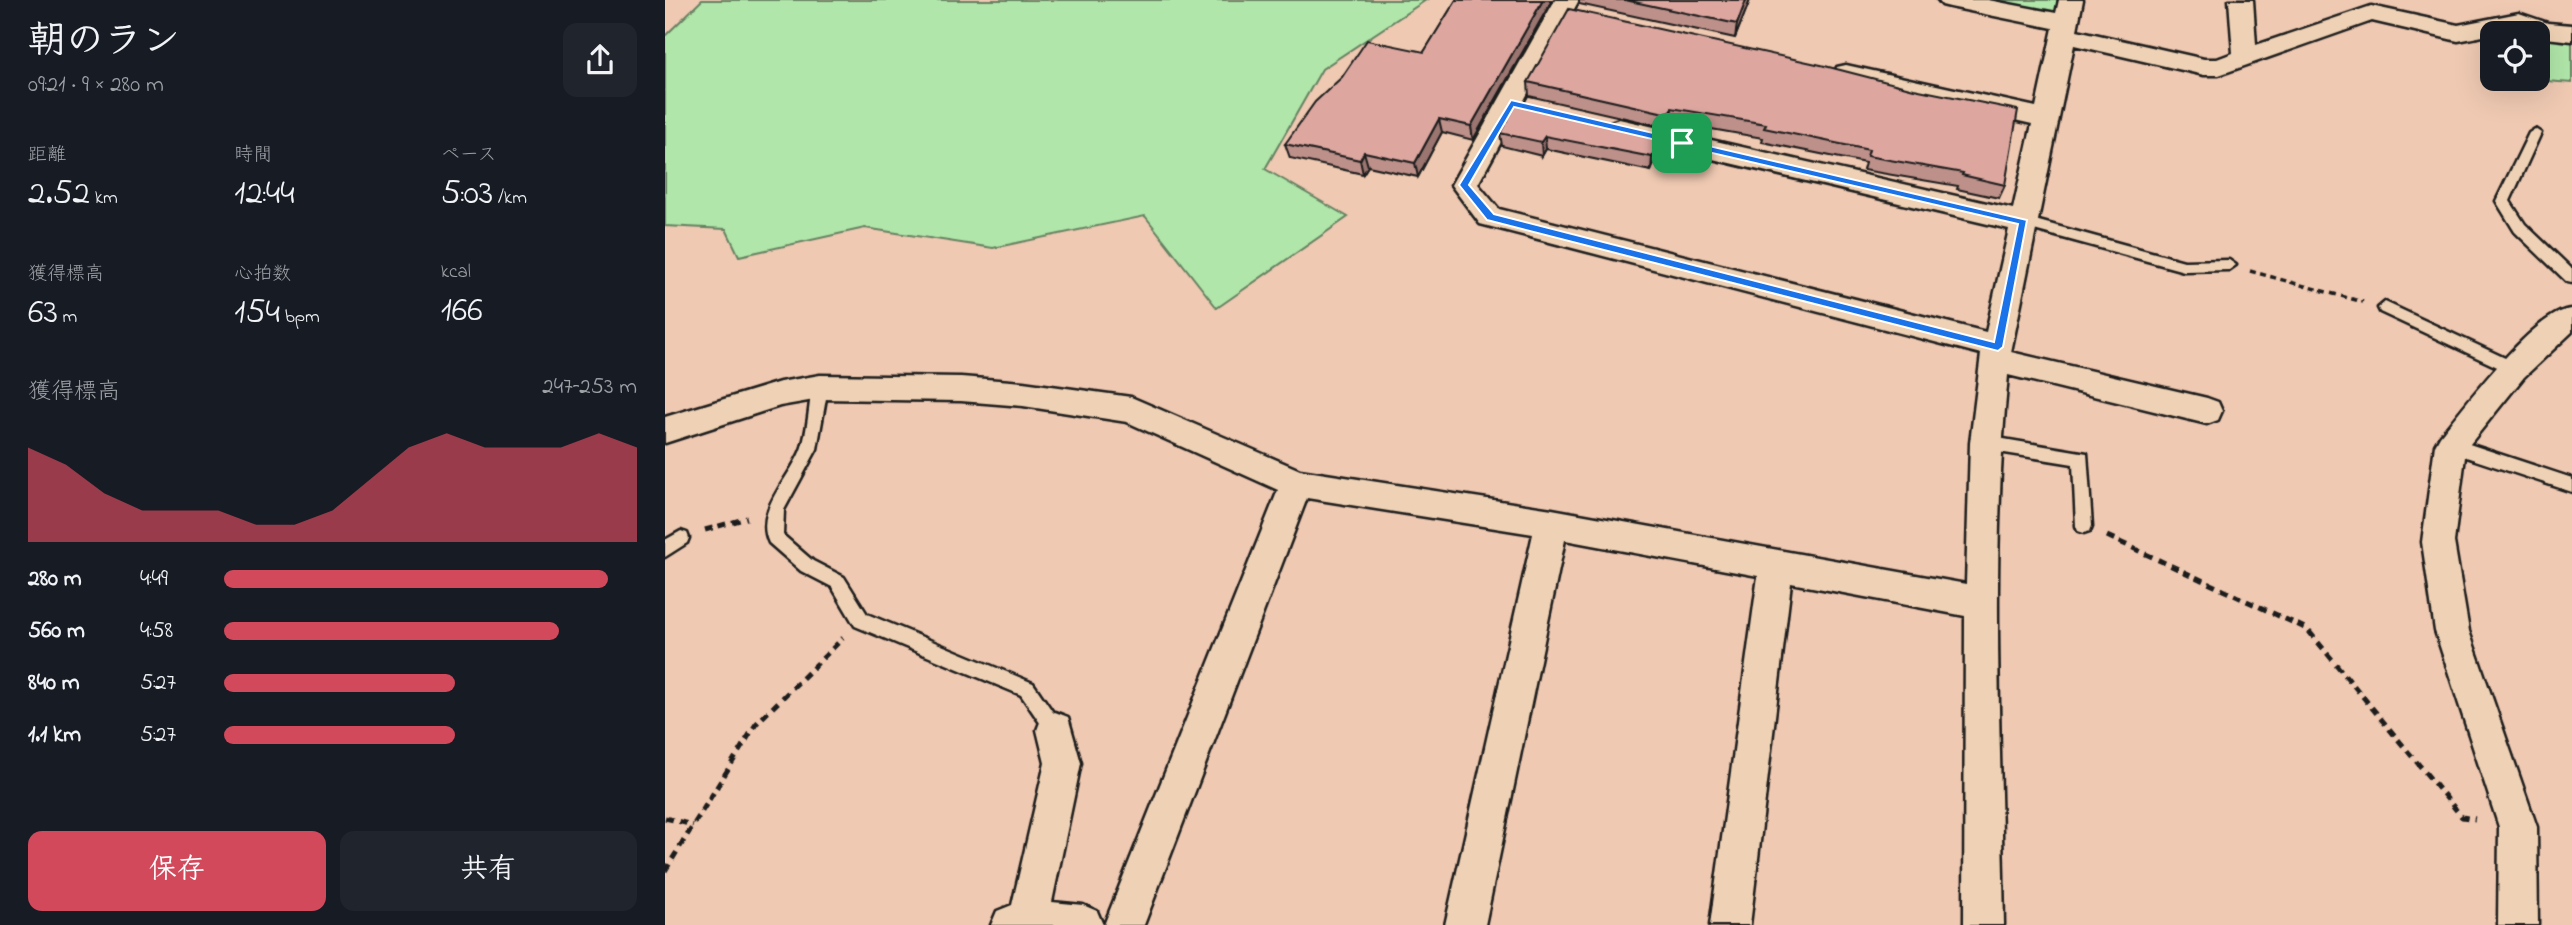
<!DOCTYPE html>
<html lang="ja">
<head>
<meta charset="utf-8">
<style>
	:root { --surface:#171b24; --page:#20242c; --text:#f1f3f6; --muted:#9ea1a6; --accent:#d1495b }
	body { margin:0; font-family:"Indie Flower","Klee One",sans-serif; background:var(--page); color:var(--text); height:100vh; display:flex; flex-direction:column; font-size:26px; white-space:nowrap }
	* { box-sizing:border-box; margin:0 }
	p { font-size:23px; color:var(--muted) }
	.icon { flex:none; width:38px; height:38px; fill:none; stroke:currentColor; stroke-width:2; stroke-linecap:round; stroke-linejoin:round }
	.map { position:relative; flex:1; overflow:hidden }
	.drawer { display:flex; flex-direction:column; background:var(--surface); width:665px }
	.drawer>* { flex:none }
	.fabs { position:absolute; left:1815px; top:21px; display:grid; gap:14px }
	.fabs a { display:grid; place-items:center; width:70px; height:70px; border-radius:14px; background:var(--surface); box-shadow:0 7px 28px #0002; font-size:35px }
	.pin { position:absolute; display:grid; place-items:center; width:60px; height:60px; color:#fff; margin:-30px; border-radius:14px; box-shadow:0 4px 10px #0006 }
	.round { display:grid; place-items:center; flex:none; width:74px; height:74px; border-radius:14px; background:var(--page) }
	.headline { display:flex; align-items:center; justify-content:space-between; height:119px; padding:0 28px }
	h1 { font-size:38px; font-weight:600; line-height:52px }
	.stats { display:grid; grid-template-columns:repeat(3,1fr); gap:10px; height:119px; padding:7px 28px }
	.stats div { display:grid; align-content:center }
	.stats b { font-size:35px; font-weight:600 }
	.stats small { font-size:19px; font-weight:400 }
	.stats p { font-size:19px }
	.chart { height:196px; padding:14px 28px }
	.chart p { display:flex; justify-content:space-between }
	.chart svg { width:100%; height:126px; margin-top:7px; fill:var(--accent); opacity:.7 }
	.primary-button { display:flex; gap:14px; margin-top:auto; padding:14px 28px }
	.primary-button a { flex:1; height:80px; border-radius:14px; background:var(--accent); color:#fff; font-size:28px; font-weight:600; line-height:80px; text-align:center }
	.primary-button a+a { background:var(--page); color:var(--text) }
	ul { padding:0 28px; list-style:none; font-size:23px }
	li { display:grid; grid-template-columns:112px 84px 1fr; align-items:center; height:52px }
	li i { height:18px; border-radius:9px; background:var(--accent) }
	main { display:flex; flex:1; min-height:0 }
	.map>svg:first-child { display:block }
</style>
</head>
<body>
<main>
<section class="drawer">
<div class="headline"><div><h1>朝のラン</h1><p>09:21 · 9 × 280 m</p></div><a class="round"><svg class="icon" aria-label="share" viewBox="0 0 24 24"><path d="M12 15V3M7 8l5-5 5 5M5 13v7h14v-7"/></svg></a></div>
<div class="stats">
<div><p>距離</p><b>2.52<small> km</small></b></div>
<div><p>時間</p><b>12:44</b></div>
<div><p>ペース</p><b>5:03<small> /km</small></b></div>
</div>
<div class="stats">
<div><p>獲得標高</p><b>63<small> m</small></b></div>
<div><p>心拍数</p><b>154<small> bpm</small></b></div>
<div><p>kcal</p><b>166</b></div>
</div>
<div class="chart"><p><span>獲得標高</span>247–253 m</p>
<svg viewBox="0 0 160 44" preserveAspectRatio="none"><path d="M0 44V11L10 17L20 27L30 33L40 33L50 33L60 38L70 38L80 33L90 22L100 11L110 6L120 11L130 11L140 11L150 6L160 11V44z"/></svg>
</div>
<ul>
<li><b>280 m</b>4:49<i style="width:93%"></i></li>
<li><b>560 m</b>4:58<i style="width:81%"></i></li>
<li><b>840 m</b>5:27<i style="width:56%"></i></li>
<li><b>1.1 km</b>5:27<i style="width:56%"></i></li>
</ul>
<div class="primary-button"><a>保存</a><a>共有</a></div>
</section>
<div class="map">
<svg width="1907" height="925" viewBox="0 0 1907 925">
	<rect width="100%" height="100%" fill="#efc9b2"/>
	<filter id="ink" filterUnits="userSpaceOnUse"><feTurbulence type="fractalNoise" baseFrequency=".0143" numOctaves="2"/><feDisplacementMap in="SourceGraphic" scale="14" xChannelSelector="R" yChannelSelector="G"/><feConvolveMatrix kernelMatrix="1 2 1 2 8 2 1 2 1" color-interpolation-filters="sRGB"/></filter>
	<g filter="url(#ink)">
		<path fill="#b0e6a9" stroke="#668162" stroke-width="2" d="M37,0h724l-104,69 -57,100 83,48 -131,91 -72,-92 -152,32 -128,-20 -126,28 -13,-27 -61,-3v-190z
			M1307,0h89l-3,17z
			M1884,32l23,4v47l-53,-4h18l1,-38z"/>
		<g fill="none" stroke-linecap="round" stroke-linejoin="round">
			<defs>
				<path id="lane" d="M1870,129l6,4 -31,68 15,23 47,45v14l-5,-1 -52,-50 -19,-31 33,-68z
					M1359,217l160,44 45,-1 7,5 -7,5 -45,1 -165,-45 -2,-4 2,-4z
					M1720,302l133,62 2,4 -2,4h-10l-128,-60 -2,-4z
					M155,381l5,2 3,4 -11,62 -33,61 -1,25 30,26 31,16 23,37 166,69 28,41 3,6 -3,6 -6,3 -6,-3 -28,-41 -166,-69 -23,-39 -31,-16 -32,-28c-16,-34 23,-66 33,-96 6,-19 7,-41 10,-60l3,-4z
					M1321,436l101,17 5,73 -2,5 -6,2 -6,-2 -2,-5 -3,-62 -87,-14 -6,-2 -2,-5 2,-5z
					M1786,438l121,40v14l-127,-42 -2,-5 2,-5z
					M16,531l6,2 2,5 -2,5 -22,14v-17z"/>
				<path id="street" d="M890,0h24l-101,184 21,25 487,123 23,-103 -390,-92 -9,-3 -4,-6 4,-6 9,-3 394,90 19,-85 -195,-45 -3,-6 3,-6 9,-2 190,42 17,-79 -103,-21 -8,-2 -4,-5h50l68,13 3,-13h24l-6,30 127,29h13l16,-6 -4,-53h24l3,45 115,-39 87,19 61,-12 29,10 24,2v16l-26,-3 -28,-9 -60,12 -86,-20 -153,54h-15l-130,-30 -63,307 196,46 11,4 4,9 -4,9 -11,4 -199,-49c-18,182 -7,367 -4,550h-40l1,-309 -174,-33 -41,342h-40l48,-349 -193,-36 -80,385h-40l88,-391 -226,-36 -163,427h-40l174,-435 -151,-68 -104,-16 -62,-5 -141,-2 -40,7 -115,37v-26l115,-35 40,-7 141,2 62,5 108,15 169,73 252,39 414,75 4,-141 11,-89 -501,-130 -29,-39z
					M1907,309v23l-48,45 -58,72 -12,93 15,89 68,196 1,98h-40l1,-98 -64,-196 -13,-89 13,-97 5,-9c23,-28 97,-127 132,-127z
					M390,712l13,5 13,46 -29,139 31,3 14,6 6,14h-112l6,-14 15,-6 33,-142 -8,-33 5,-13z"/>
			</defs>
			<use href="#lane" stroke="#1c1c1c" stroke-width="5"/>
			<use href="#street" stroke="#1c1c1c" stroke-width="5"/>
			<path stroke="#1c1c1c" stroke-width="3.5" stroke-dasharray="6 4.5" stroke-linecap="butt" d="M1585,271l113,31"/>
			<path stroke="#1c1c1c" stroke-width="5" stroke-dasharray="8 6" stroke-linecap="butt" d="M40,530l42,-12
				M1442,536l200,93 155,188 13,2
				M0,818l28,7
				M0,871l91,-147 87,-86"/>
			<use href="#lane" fill="#efd2b5" fill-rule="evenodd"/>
			<use href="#street" fill="#efd2b5" fill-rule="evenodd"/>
		</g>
		<path fill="#be908a" stroke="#1c1c1c" stroke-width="2" d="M791,0l17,140 -31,-8 -24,45 -50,-11 -5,8 -73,-16 -5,-14 139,-92z
			M914,0h171l-15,38 -156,-34z
			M1156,65l184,120 -6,13 -42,-9 1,-3 -95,-16 2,-7 -103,-21 1,-4 -92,-16 -2,6 -140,-32 -1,-14z
			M835,133l161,3 -1,13 -9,22 -105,-22 -4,7 -40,-10z"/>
		<path fill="#9b7570" stroke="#1c1c1c" stroke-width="2" d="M878,0h9l-79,140 -2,-14z
			M1081,0h4l-15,38 2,-14z
			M1007,108l-1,14 -2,6v-14z
			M774,119l3,13 -24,45 -3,-14z
			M880,136l1,13 -4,7 -1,-14z
			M996,136l-1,13 -9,22 1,-14z
			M699,152l4,14 -5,8 -3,-14z"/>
		<path fill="#dda7a0" stroke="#1c1c1c" stroke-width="2" d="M791,0h87l-72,126 -32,-7 -24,44 -51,-11 -4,8 -75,-16 30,-42 27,-25 25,-37 57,12z
			M960,0h121l-9,24z
			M904,9l252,56 93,24 104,21 -13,75 -43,-10 1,-2 -96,-17 2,-6 -105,-22 2,-4 -94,-16 -3,6 -141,-32z
			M852,102l144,34 -9,21 -107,-21 -4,6 -41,-9z"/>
	</g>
	<path fill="#1a73e8" stroke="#fff" stroke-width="2" fill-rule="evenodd" d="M846,100l516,120 -24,127 -5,4 -511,-131 -28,-35zM849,107l504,117 -24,118 -500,-128 -25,-29z"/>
</svg>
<div class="fabs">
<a><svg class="icon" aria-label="locate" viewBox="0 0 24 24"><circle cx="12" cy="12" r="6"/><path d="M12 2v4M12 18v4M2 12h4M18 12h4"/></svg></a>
</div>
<div class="pin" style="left:1017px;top:143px;background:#1e9e55"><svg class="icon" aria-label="arrive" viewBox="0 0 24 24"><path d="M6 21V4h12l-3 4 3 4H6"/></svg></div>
</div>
</main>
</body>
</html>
